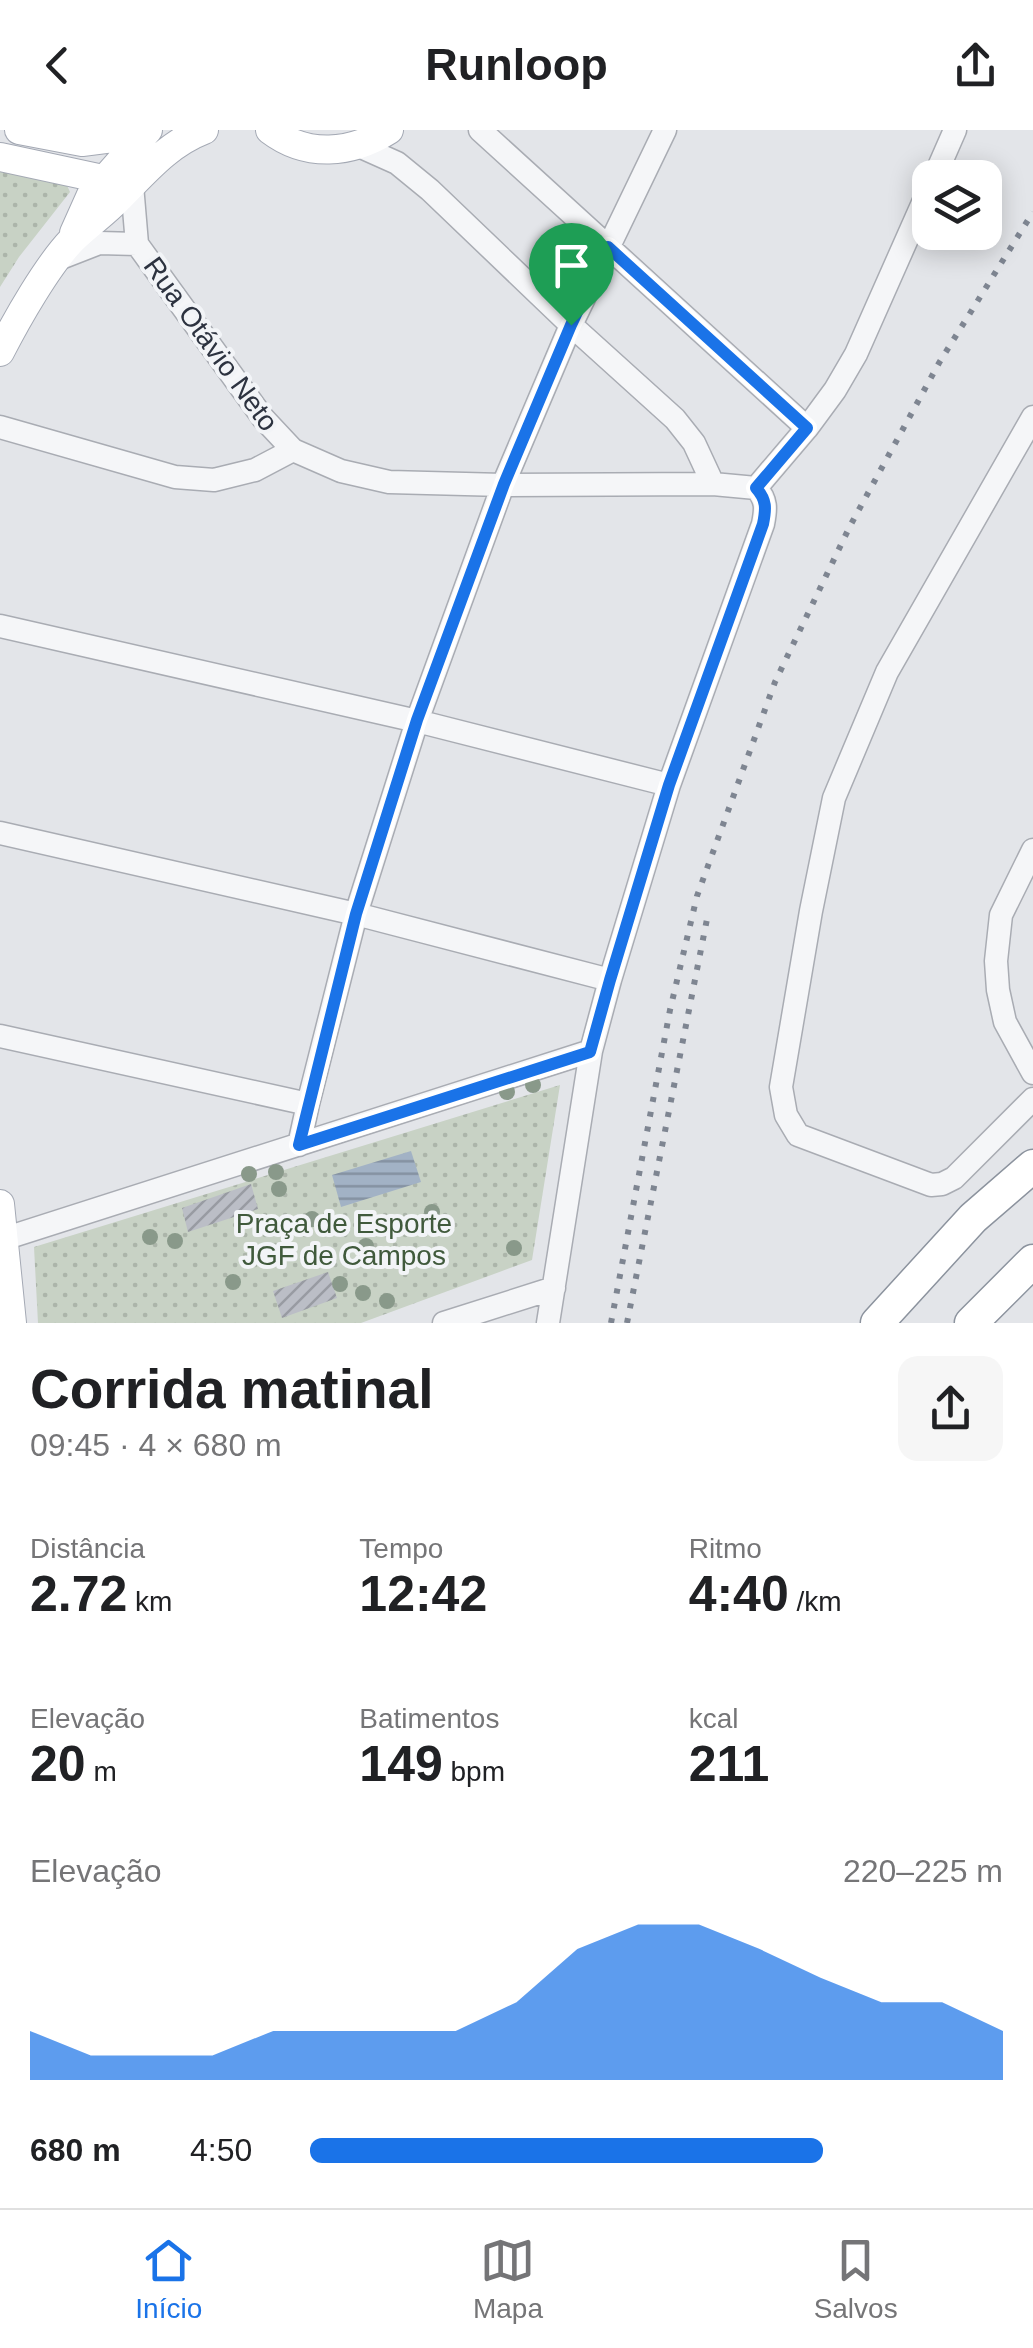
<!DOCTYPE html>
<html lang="pt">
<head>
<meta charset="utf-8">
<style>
	:root { --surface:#fff; --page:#f6f6f6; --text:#202124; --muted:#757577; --line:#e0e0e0; --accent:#1a73e8 }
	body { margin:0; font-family:Helvetica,sans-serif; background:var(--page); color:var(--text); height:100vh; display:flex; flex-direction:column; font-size:38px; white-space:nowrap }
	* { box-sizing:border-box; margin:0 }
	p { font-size:32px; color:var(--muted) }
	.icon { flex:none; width:55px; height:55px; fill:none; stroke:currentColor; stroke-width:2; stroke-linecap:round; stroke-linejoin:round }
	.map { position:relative; height:1193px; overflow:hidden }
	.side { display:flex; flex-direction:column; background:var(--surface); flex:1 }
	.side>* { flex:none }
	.fabs { position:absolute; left:912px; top:30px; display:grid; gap:20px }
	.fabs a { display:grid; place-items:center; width:90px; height:90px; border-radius:20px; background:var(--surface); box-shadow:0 5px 25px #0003; font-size:50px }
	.pin { position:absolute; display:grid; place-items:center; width:85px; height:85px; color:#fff; margin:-102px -42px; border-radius:50% 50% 50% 0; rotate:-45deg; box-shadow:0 0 10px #0007 }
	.pin .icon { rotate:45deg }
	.round { display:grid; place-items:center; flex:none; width:105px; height:105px; border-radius:20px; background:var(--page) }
	.head { display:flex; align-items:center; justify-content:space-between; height:170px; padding:0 30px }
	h1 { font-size:55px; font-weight:700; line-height:75px }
	.metrics { display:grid; grid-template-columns:repeat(3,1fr); gap:15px; height:170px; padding:10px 30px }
	.metrics div { display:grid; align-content:center }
	.metrics b { font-size:50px; font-weight:700 }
	.metrics small { font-size:28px; font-weight:400 }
	.metrics p { font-size:28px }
	.chart { height:280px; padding:20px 30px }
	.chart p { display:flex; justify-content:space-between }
	.chart svg { width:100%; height:180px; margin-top:10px; fill:var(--accent); opacity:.7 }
	ul { padding:0 30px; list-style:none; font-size:32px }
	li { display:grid; grid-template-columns:160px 120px 1fr; align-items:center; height:75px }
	li i { height:25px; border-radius:12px; background:var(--accent) }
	header { display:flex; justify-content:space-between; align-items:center; height:130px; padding:0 30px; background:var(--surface); font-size:45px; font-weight:700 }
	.tabs { display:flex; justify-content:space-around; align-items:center; height:140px; border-top:2px solid var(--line); background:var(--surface); font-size:28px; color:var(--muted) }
	.tabs a { display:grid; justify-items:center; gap:5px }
	.tabs .current { color:var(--accent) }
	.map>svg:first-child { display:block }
</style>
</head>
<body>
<header><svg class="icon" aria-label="back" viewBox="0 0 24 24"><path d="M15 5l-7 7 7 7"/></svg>Runloop<svg class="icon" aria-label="share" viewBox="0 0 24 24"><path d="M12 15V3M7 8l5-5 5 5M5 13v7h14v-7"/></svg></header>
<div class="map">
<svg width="1033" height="1193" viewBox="0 0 1033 1193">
	<defs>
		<pattern id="park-dots" width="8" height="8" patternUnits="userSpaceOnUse" patternTransform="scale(2.5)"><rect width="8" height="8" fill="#c8d2c5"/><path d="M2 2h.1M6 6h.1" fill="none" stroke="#acb5aa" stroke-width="1.8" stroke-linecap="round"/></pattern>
		<pattern id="water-rules" width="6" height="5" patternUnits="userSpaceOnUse" patternTransform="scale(2.5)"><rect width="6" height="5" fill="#a2b2c5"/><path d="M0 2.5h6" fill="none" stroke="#8491a1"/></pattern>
		<pattern id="building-hatch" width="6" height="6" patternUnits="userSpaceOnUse" patternTransform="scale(2.5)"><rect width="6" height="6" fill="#bbbec6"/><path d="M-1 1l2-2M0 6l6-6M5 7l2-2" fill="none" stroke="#989ba2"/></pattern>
	</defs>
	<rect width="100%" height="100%" fill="#e3e5e9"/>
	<path fill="url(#park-dots)" d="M0,38l65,13 5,11 -51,65 -19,30z
		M560,955l-28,175 -171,63h-323l-4,-76z"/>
	<path fill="url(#water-rules)" d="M411,1021l10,31 -80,25 -9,-32z"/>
	<path fill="url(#building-hatch)" d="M251,1054l7,25 -70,23 -6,-24z
		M328,1142l9,26 -55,20 -9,-27z"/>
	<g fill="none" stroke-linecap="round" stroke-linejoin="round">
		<defs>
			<path id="minor" d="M480,0l327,298
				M359,16l38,17 33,27 141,135 104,94 19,24 19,41
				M934,48l21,-48
				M132,55l5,59 126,174 30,32 48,21 48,11 114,3 210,-1 43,4
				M58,129l41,-16 38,1
				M1033,287l-146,255 -53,126 -23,113 -30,176 5,28 12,20 133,50 11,-1 12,-6 79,-79
				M0,297l175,50 39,3 41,-10 38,-20
				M0,496l417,95 252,64
				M0,703l356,81 254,66
				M1033,720l-32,65 -5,46 2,29 7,32 28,51
				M0,906l308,68 -9,41
				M308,974l48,-190 61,-193 86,-236 68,-160 94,-195
				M0,1110l591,-189
				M444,1193l110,-35
				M548,1193l43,-272 19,-71 59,-195 94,-261c3,-15 4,-24 -7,-36l51,-60 28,-38 21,-36 74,-167"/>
			<path id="major" d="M19,0l63,12 39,-5 24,-7
				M270,0c37,28 81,24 119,0
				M0,27l121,26
				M74,103l17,-38 57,-65
				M0,222c17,-33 47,-86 72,-112 15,-15 33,-27 47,-42 27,-27 49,-54 85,-68
				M0,1074l12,119"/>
			<path id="highway" d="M877,1193l96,-105 60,-52
				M971,1193l62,-62"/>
		</defs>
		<use href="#minor" stroke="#a9acb3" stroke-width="25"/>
		<use href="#major" stroke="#a4a9b4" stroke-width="30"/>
		<use href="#highway" stroke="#8c939e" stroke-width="35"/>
		<use href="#minor" stroke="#f5f6f8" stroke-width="22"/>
		<use href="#major" stroke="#fff" stroke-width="28"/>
		<use href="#highway" stroke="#fff" stroke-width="32"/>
		<path stroke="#7e8591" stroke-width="6" stroke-dasharray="5 10" stroke-linecap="butt" d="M611,1193l59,-313 27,-114 78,-214 75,-156 89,-163 94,-151
			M627,1193l81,-409"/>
	</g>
	<g fill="#89998a">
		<circle cx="533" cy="955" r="8"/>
		<circle cx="507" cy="962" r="8"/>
		<circle cx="276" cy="1042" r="8"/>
		<circle cx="249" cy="1044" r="8"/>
		<circle cx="279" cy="1059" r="8"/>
		<circle cx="432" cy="1082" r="8"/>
		<circle cx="312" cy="1089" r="8"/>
		<circle cx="275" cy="1097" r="8"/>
		<circle cx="342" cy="1099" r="8"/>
		<circle cx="150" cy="1107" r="8"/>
		<circle cx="175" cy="1111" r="8"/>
		<circle cx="366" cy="1116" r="8"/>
		<circle cx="514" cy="1118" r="8"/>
		<circle cx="308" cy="1127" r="8"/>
		<circle cx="233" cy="1152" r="8"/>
		<circle cx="340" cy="1154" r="8"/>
		<circle cx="363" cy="1163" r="8"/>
		<circle cx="387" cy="1171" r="8"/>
	</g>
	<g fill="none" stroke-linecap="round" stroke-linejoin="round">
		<defs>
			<path id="route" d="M608,117l199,181 -51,60c11,12 10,21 7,36l-94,261 -59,195 -20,72 -291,93 57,-231 61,-194 87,-236 67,-159z"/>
		</defs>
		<use href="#route" stroke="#fff" stroke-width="20"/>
		<use href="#route" stroke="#1a73e8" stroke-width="12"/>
	</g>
	<g text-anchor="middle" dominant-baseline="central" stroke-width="8" stroke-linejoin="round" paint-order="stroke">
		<g font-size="28" fill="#2d3340" stroke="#f2f4f7">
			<text transform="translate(211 214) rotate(54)">Rua Otávio Neto</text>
		</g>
		<g font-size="28" fill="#405a3c" stroke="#f2f4f7">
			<text x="344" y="1093">Praça de Esporte<tspan x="344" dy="32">JGF de Campos</tspan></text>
		</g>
	</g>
</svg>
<div class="fabs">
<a><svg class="icon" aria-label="layers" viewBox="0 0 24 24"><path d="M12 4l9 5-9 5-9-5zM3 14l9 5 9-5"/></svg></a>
</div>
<div class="pin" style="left:571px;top:195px;background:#1e9e55"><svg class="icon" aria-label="arrive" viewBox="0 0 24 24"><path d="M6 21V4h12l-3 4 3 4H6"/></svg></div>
</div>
<section class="side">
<div class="head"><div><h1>Corrida matinal</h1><p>09:45 · 4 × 680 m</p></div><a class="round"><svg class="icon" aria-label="share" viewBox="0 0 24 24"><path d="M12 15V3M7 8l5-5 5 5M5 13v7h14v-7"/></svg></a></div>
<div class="metrics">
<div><p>Distância</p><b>2.72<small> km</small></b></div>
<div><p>Tempo</p><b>12:42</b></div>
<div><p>Ritmo</p><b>4:40<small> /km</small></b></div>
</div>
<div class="metrics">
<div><p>Elevação</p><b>20<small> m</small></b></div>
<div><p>Batimentos</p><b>149<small> bpm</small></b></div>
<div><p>kcal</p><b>211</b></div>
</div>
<div class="chart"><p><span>Elevação</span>220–225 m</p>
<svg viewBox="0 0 160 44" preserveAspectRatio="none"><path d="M0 44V32L10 38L20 38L30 38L40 32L50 32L60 32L70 32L80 25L90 12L100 6L110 6L120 12L130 19L140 25L150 25L160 32V44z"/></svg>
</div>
<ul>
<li><b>680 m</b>4:50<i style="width:74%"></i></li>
</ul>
</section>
<nav class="tabs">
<a class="current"><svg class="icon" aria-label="home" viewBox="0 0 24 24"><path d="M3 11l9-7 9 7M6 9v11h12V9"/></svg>Início</a>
<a><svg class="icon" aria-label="map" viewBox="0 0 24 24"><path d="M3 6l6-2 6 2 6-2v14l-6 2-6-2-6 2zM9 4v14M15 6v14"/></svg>Mapa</a>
<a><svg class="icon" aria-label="saved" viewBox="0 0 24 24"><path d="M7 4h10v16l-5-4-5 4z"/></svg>Salvos</a>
</nav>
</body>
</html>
